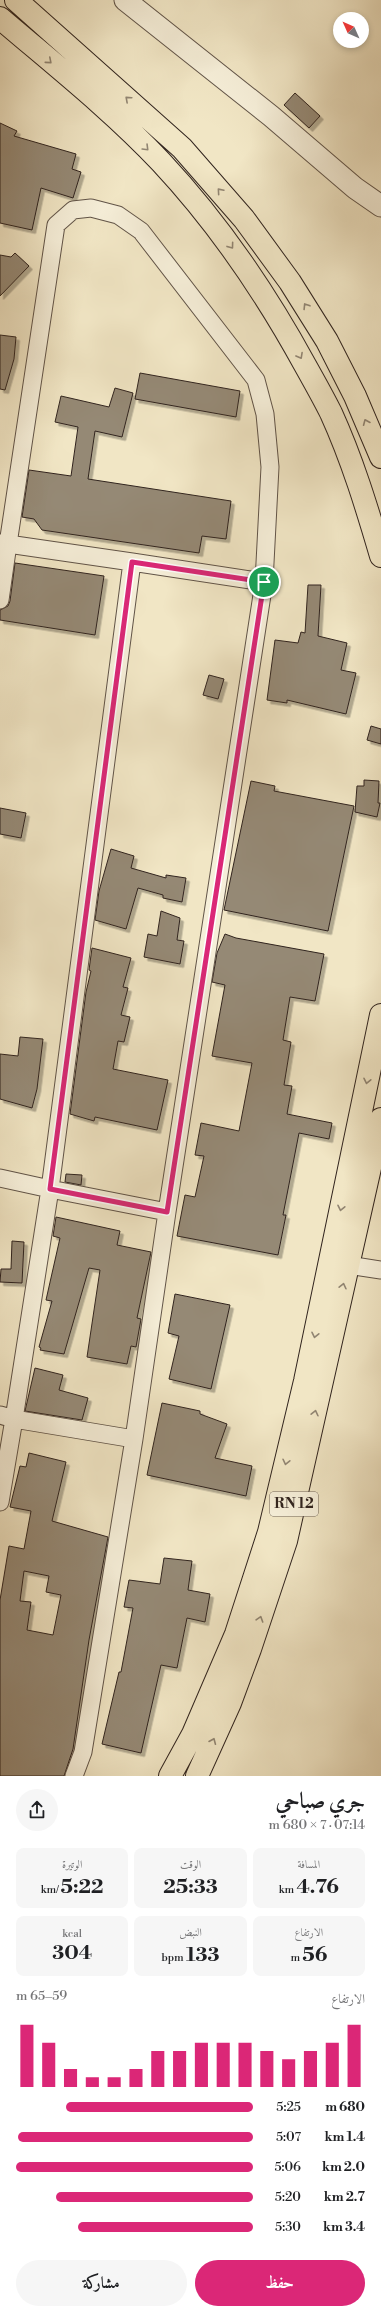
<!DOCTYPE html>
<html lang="ar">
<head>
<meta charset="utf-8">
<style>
	:root { --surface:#fff; --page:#f6f6f6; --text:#202124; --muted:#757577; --accent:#db2777 }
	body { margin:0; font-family:"Libre Bodoni",Amiri,serif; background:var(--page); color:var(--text); direction:rtl; height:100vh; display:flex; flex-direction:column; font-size:15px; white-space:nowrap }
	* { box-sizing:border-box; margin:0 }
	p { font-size:13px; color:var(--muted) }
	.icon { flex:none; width:22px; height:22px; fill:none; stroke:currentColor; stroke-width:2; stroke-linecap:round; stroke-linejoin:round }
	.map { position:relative; height:1776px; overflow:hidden; direction:ltr }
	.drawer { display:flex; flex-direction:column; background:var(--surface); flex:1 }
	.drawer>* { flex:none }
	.needle { width:26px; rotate:315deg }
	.fabs { position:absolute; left:333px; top:12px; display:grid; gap:8px }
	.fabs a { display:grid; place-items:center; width:36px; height:36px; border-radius:50%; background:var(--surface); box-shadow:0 2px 6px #0003; font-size:20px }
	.pin { position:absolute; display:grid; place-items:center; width:34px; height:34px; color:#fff; margin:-17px; border:2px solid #fff; border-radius:50%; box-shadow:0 1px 4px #0007 }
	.round { display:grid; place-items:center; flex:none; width:42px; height:42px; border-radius:21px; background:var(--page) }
	.summary { display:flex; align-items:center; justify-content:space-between; height:68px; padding:0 16px }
	h1 { font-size:22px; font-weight:800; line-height:30px }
	.figures { display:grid; grid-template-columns:repeat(3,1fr); gap:6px; height:68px; padding:4px 16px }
	.figures div { display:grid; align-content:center; border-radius:8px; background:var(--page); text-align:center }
	.figures b { font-size:20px; font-weight:800 }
	.figures small { font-size:11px; font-weight:400 }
	.figures p { font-size:11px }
	.chart { height:112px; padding:8px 16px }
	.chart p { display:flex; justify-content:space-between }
	.chart svg { width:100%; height:72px; margin-top:4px; stroke:var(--accent); stroke-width:6 }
	.cta { display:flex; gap:8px; margin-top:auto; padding:8px 16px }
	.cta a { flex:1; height:46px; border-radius:24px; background:var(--accent); color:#fff; font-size:16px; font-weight:800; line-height:46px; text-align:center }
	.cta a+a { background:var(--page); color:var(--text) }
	ul { padding:0 16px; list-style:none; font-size:13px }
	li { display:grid; grid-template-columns:64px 48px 1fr; align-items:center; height:30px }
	li i { height:10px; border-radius:5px; background:var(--accent) }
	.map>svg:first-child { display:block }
</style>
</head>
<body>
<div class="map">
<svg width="381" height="1776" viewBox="0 0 381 1776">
	<defs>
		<filter id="shadow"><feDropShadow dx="3.5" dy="3.5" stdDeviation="0" flood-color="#0004"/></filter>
	</defs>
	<rect width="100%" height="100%" fill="#f1e6c5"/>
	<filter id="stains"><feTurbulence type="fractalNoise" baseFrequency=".005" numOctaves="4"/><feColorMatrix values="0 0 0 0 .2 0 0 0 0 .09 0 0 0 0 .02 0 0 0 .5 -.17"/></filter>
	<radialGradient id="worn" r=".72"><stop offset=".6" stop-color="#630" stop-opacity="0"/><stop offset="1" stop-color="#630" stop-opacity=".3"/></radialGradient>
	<path fill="#958975" stroke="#31241e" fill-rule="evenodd" filter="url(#shadow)" d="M295,93l25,23 -11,12 -25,-23z
		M0,123l17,8 -3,5 62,18 -4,15 9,3 -8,26 -32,-10 -9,42 -32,-7z
		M15,253l14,13 -29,30v-41l11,2z
		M0,335l16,2 -2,22 -9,31 -5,-1z
		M140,373l100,18 -4,26 -101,-18z
		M115,388l18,5 -11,44 -27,-6 -7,48 143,22 -5,38 -24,-3 -3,17 -157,-23 -8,-11 -12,-2 7,-47 42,6 7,-49 -23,-5 6,-26 48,11z
		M15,563l89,13 -9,59 -95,-15v-10l8,-4 2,-5z
		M308,585h13l-3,51 29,7 -6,27 15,3 -10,41 -59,-14v3l-20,-3 8,-60 23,3 3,-11 4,1z
		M209,675l15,4 -6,20 -15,-4z
		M371,726l10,3v15l-14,-4z
		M364,780l15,1 -1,22h2l-3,14 -22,-5 2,-26h7z
		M251,781l24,5 -1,5 80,15 -26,125 -104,-21z
		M0,808l26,5 -5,25 -21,-4z
		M111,849l23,7 -3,12 35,10v-3l20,3 -4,24 -19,-4v-3l-25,-7 -12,41 -31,-9 4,-29z
		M161,911l19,7 -3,22 7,1 -4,23 -36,-7 4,-23 9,2z
		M225,934l11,4 88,16 -9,47 -25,-4 -7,43 8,2 -7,43 8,1 -5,28 45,9 -3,16 -30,-6 -16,82h3l-8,40 -101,-19 8,-41 10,2 9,-41 -9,-1 6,-32 38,8 13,-68 -40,-7 13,-71 -13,-3 5,-29z
		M92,948l39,10 -8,29 5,1 -7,27 9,2 -6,25 -6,-1 -5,28 55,11 -11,50 -62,-13 -1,4 -24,-7 16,-122 5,-21 -2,-1z
		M20,1037l23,2 -6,50 -5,19 -32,-9v-45l18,2z
		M66,1174l16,1 -1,10 -16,-3z
		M56,1217l64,14 -3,14 34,7 -14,66 4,1 -5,28 -5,-1 -4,18 -40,-7 13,-87 -11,-2 -25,86 -24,-4 1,-2 -2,-1 13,-46 -6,-1 14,-62 -7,-2z
		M12,1241l12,1 -2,41 -22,-1 1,-13h10z
		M175,1294l55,11 -19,84 -42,-10 10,-43 -11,-3z
		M35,1368l28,7 -4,15 29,8 -6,22 -57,-9z
		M162,1403l38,8v3l27,10 -12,34 37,8 -6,30 -99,-21z
		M29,1453l37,9 -14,59 56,16 -19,103 -16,109 -9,27h-64v-176l9,-54 15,3 7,-38 -21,-4 10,-41 6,1zM24,1571l25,5 -3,16 15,3 -8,40 -26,-5 4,-28 -11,-1z
		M164,1558l28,3 -4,29 22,4 -5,28 -18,-4 -10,50 -16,-3 -20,88 -39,-9 17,-72h2l12,-64 -9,-1 5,-27 31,4z"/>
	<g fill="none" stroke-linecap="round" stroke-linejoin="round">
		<defs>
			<path id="minor" d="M0,543l8,1 48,-319 17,-15 18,-2 27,7 23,16 115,149 9,34 5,53 -6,115
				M132,562l132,20 -97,630
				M0,600l8,-56 124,18 -82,627 -50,-11
				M348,1265l33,5
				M0,1415l14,4 36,-230 117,23 -33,227
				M0,1502l14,-83 120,20 -51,313 -9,24"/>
			<path id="tertiary" d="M125,0l146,116 84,72 26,18"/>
			<path id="trunk" d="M16,0l166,148 62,71 46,63 37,59 28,55 26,61
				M0,18c55,47 112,92 161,144 57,61 104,130 144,203 9,16 18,32 26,48 21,46 36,95 50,143
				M170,1776l23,-42 43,-100 33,-102 36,-151 76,-366
				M197,1776l33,-73 20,-54 36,-108 95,-422"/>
		</defs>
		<use href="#minor" stroke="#615448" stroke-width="19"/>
		<use href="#tertiary" stroke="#615448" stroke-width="23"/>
		<use href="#trunk" stroke="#31241e" stroke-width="24"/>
		<use href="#minor" stroke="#f6efd9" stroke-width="17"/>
		<use href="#tertiary" stroke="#f6efd9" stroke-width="21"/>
		<use href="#trunk" stroke="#f1e6c5" stroke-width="22"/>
	</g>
	<defs><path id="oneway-chevron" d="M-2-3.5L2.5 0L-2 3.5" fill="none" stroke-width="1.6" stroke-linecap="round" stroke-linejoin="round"/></defs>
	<g stroke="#918572">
		<use href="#oneway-chevron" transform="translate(49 61) rotate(41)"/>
		<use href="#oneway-chevron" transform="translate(128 99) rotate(-138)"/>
		<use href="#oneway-chevron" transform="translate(146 148) rotate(45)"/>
		<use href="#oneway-chevron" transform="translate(220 191) rotate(-131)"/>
		<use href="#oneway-chevron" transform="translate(231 246) rotate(54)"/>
		<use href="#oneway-chevron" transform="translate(306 306) rotate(-122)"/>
		<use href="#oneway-chevron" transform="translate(300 356) rotate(61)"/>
		<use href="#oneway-chevron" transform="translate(366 422) rotate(-113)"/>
		<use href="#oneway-chevron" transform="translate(367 1081) rotate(102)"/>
		<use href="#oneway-chevron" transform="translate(341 1208) rotate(102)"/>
		<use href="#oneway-chevron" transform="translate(343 1286) rotate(-77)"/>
		<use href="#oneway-chevron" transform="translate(315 1335) rotate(102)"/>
		<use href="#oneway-chevron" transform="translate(315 1413) rotate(-77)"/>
		<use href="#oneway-chevron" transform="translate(286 1462) rotate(103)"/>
		<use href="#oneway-chevron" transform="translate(260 1619) rotate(-72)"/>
		<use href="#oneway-chevron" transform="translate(213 1741) rotate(-67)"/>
	</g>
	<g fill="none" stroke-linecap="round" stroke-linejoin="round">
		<defs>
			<path id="route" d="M132,562l132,20 -97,630 -117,-23z"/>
		</defs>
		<use href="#route" stroke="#fff" stroke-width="8"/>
		<use href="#route" stroke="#db2777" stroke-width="5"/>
	</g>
	<g text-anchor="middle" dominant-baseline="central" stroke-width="3.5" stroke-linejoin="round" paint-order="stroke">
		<rect fill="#f6efd9" stroke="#6c6156" stroke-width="1" x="270" y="1492" width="48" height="24" rx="3"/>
		<g font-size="14" font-weight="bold" fill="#31241e">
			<text x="294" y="1504">RN 12</text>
		</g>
	</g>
	<rect width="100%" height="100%" filter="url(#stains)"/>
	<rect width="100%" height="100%" fill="url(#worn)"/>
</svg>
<div class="fabs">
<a><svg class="needle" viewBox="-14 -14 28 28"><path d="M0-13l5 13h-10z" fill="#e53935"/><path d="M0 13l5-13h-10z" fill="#757577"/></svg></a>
</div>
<div class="pin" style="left:264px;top:582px;background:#1e9e55"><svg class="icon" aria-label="arrive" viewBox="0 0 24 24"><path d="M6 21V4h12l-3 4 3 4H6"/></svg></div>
</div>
<section class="drawer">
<div class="summary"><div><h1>جري صباحي</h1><p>07:14 · 7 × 680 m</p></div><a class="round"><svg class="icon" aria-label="share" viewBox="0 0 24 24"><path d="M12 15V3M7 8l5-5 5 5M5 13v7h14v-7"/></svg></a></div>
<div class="figures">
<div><p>المسافة</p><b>4.76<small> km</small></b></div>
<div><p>الوقت</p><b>25:33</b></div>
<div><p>الوتيرة</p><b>5:22<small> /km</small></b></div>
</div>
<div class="figures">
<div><p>الارتفاع</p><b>56<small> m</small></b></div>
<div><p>النبض</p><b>133<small> bpm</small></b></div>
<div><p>kcal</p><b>304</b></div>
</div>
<div class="chart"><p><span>الارتفاع</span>59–65 m</p>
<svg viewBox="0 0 160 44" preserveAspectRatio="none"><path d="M5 44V6M15 44V17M25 44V33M35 44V38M45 44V38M55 44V33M65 44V22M75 44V22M85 44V17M95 44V17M105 44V17M115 44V22M125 44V27M135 44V22M145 44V17M155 44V6"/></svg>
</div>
<ul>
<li><b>680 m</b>5:25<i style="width:79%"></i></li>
<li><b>1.4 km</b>5:07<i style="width:99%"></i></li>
<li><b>2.0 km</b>5:06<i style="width:100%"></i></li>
<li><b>2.7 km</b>5:20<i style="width:83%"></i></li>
<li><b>3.4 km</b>5:30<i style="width:74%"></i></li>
</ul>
<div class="cta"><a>حفظ</a><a>مشاركة</a></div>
</section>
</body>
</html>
